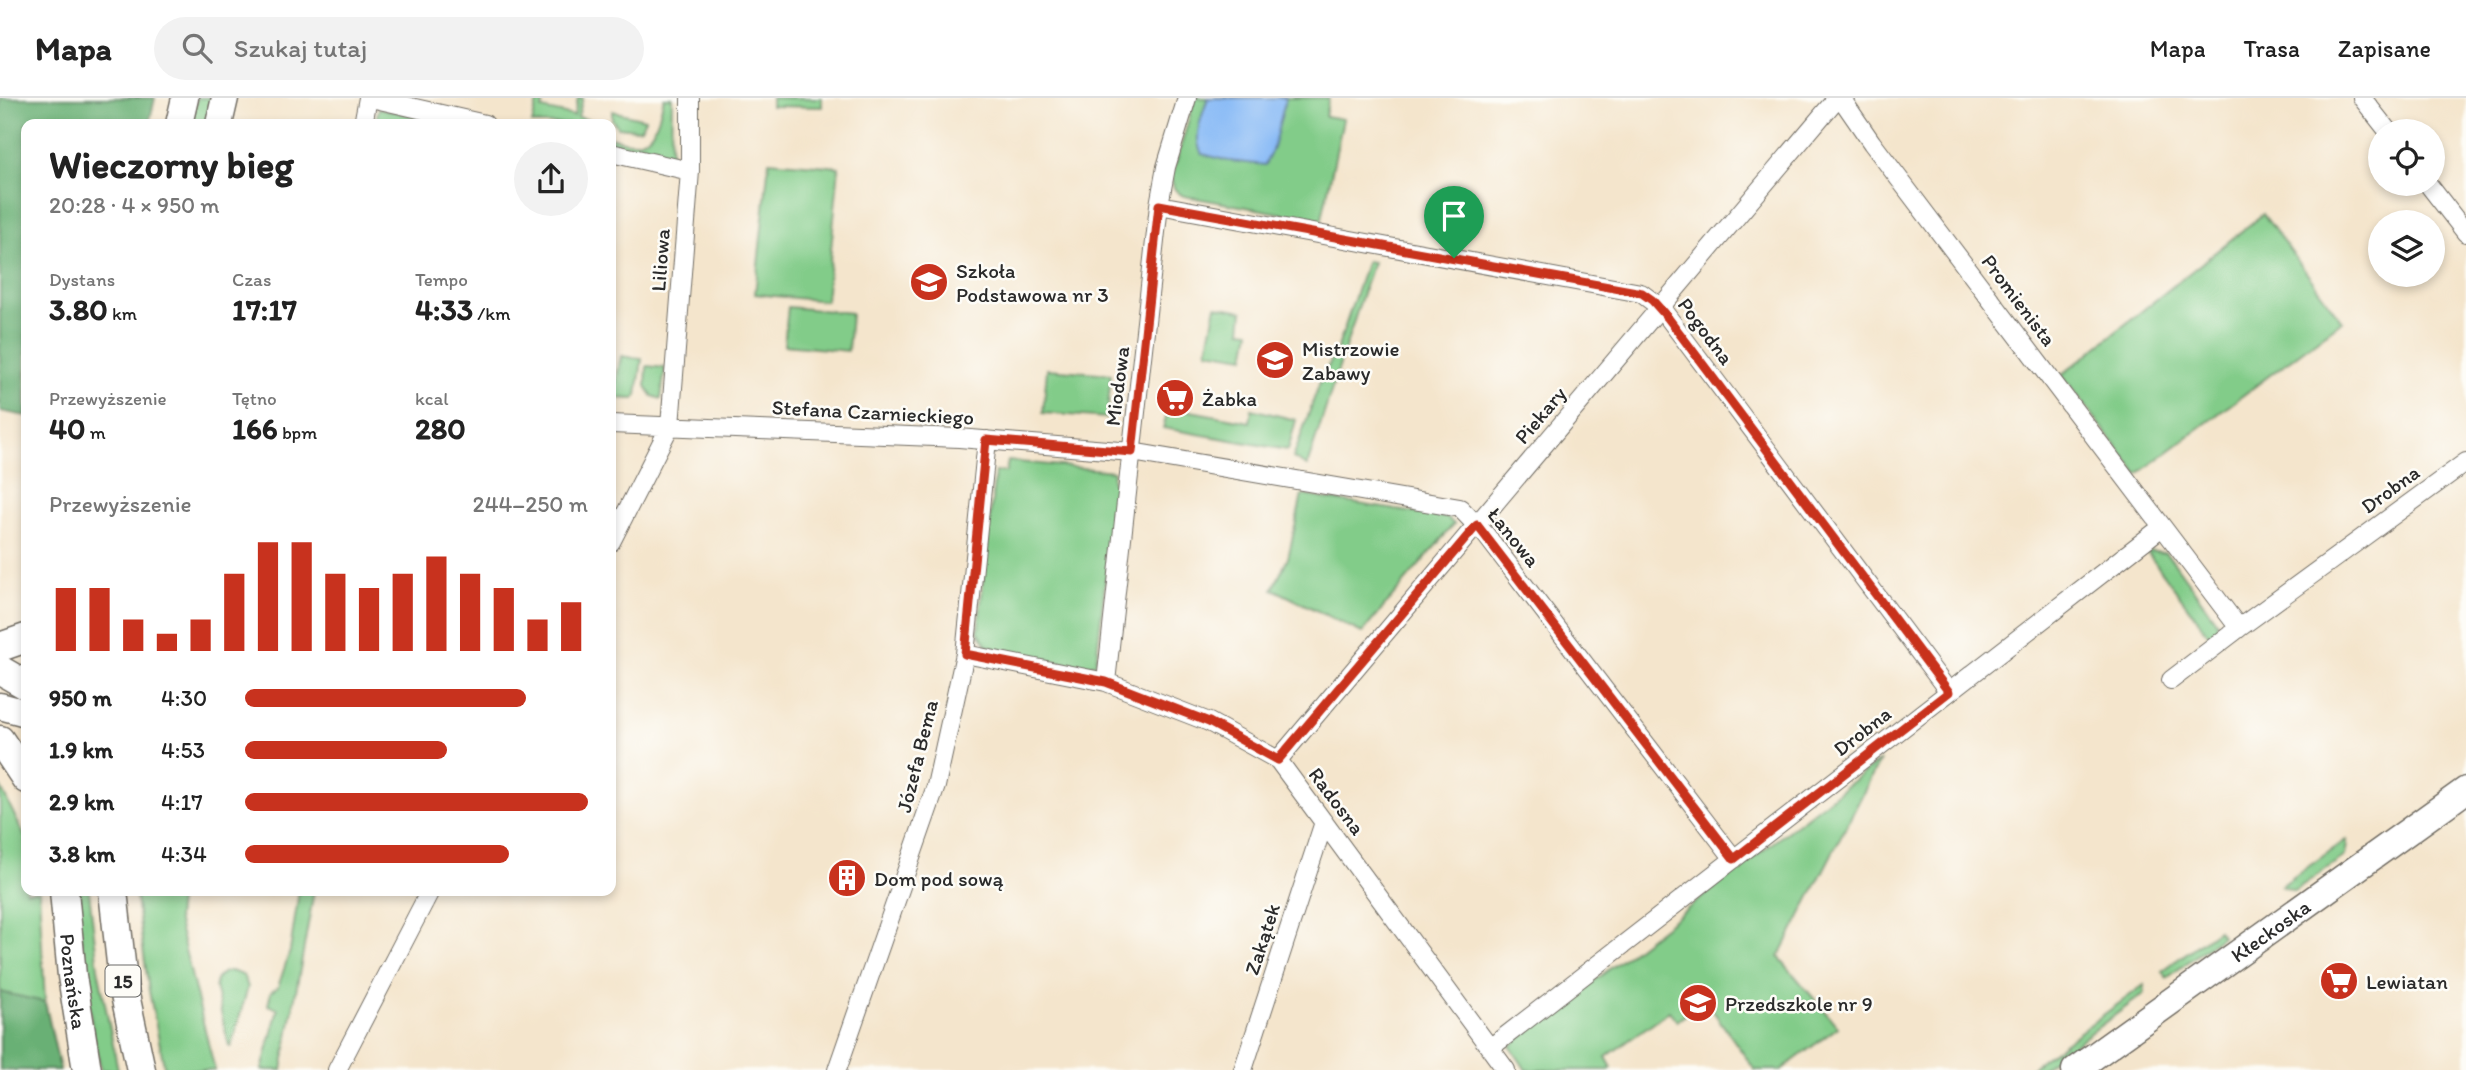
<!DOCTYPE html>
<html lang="pl">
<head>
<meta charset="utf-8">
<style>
	:root { --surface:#fff; --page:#f2f2f2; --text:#222; --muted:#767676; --line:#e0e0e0; --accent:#c8321e }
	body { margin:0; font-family:Itim,sans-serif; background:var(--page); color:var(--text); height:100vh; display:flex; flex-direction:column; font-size:26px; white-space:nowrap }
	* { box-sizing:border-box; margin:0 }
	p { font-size:23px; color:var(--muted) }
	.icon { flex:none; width:38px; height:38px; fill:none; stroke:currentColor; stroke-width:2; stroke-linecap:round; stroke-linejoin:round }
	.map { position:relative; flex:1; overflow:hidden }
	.side { position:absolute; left:21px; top:21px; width:595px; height:777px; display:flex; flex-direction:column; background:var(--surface); border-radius:14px; box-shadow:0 4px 10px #0003 }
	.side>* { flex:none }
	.tools { position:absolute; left:2368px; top:21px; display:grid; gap:14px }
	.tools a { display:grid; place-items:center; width:77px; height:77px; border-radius:50%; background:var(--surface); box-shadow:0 4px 10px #0003; font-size:35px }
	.pin { position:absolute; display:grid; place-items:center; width:60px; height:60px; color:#fff; margin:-72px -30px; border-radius:50% 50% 50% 0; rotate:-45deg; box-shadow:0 0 7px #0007 }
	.pin .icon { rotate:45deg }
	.round { display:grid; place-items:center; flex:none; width:74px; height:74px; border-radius:37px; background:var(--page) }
	.headline { display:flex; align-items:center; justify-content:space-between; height:119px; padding:0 28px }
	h1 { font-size:38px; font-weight:700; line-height:52px }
	.figures { display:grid; grid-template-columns:repeat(3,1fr); gap:10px; height:119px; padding:7px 28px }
	.figures div { display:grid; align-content:center }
	.figures b { font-size:30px; font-weight:700 }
	.figures small { font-size:19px; font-weight:400 }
	.figures p { font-size:19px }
	.chart { height:196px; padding:14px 28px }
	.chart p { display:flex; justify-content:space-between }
	.chart svg { width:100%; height:126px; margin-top:7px; stroke:var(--accent); stroke-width:6 }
	ul { padding:0 28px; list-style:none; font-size:23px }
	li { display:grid; grid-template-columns:112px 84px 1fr; align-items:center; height:52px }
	li i { height:18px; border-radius:9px; background:var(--accent) }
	header { display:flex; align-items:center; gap:42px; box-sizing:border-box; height:98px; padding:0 35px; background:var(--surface); border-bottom:2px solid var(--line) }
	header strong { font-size:33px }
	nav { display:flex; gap:38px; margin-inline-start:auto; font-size:24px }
	.search { width:490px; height:63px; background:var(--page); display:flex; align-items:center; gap:18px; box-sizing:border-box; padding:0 24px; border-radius:38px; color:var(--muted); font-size:26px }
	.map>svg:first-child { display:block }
</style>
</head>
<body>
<header>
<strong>Mapa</strong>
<div class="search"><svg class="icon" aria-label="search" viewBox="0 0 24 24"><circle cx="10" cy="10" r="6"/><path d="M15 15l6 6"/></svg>Szukaj tutaj</div>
<nav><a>Mapa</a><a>Trasa</a><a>Zapisane</a></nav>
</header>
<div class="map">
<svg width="2466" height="972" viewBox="0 0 2466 972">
	<rect width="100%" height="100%" fill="#fdfcf7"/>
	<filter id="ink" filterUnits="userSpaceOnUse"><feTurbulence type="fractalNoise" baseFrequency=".0143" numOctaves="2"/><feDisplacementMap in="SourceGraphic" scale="14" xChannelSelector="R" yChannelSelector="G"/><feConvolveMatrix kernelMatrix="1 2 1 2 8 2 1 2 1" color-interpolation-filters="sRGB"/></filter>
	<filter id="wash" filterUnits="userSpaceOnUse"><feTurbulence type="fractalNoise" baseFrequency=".00686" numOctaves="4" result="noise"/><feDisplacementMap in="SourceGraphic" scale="28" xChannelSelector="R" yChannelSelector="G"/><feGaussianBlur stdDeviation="1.57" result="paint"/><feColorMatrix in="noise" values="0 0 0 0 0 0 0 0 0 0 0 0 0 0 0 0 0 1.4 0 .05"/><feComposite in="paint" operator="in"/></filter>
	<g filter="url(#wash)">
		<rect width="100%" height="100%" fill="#f4e5cc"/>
		<path fill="#82cc89" stroke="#567c5a" stroke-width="2" d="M197,0h16l-6,26h-16z
			M538,0h6l-2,11 32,7 4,-18h5l-5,19 19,5v2h-65z
			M664,0h8l-1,59 -3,2 -57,-13v-9c39,16 45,-7 53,-39z
			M771,0h51v9l-51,-1z
			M1195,0h134l-4,18 18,3 -22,104 -42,-10 -95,-17c-9,-4 -12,-9 -12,-19z
			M379,10l73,16h-77z
			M612,13l33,8 -4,9 -5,1 -18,-2 -6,-7z
			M769,63l70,6 -13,134 -71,-7z
			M2263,116l79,107 -204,153 -76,-99z
			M1367,163l6,1 -66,204 -14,-8 27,-76 18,-35z
			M1216,208l27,5 -2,19 9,1 -5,26 -38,-6z
			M788,209l63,6 -3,38 -64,-6z
			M621,258l21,3 -5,36 -3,4 -21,-1z
			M647,268l18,2 -4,31 -9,-3 -6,-10z
			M1047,271l64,5 -4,44 -64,-5z
			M1169,309l81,15 2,-13 44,11 -8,30 -125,-22z
			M1008,363l105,10 -1,11 4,1 -20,180 -7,3h-11l-81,-16 -10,-5 -9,-14 17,-159h11z
			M1302,397l145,23 7,6 -92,109 -89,-44 15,-31z
			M2146,453l19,2 8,8 44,61v8l-7,6z
			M1880,662l-101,197 59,70 -57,43h-26l-50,-70 -28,21 -8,-10 -63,46 6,11 -3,2h-83l-16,-24z
			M0,688l26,53v52h13l6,111 15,68h-60z
			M2346,742l1,4 -2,12 -51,35 -13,-5z
			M75,793h14l9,77 20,102h-17l-9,-43z
			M135,793h45l-3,27 38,152h-50l-16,-79z
			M299,793h15l-32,179h-20l16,-61 -10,-4 3,-13 7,-5 12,-36z
			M2218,832l4,6 -55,42 -5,-7z
			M231,873l12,4 5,12 -17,60 -2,-1 -14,-59c0,-10 7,-16 16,-16z
			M2144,887l1,8 -105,77h-12z"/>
		<path fill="#69b075" stroke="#4a6e50" stroke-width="2" d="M0,0h155l-6,26h-123v292l-26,-5z
			M0,894l45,10 15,68h-60z"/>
		<path fill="#8abbf6" stroke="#5a7390" stroke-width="2" d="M1208,0h78l-13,50 -8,17 -37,-4 -26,-7c-10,-17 0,-38 6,-56z"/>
	</g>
	<g filter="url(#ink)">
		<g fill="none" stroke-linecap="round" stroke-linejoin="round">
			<defs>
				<path id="street" d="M371,0l114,26
					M1841,0l31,45 367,485 227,-166
					M2362,0l26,33
					M363,26l5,-26
					M611,55l79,18
					M2428,86l38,49
					M1159,107l482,88 20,15 288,384
					M611,326l348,14 173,14 328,56 25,26 249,325
					M611,444l59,-116 20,-255v-73
					M965,556l141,28 103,40 69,38 228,310
					M2171,582l68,-52
					M1106,584l53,-477 7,-38 21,-69
					M1278,662l559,-662
					M1490,950l672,-521
					M337,972l93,-179
					M837,972l99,-284 29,-132 22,-214
					M1243,972l81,-248"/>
				<g id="secondary">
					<path d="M179,26l6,-26"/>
					<path d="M219,26l6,-26"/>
					<path d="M0,608l26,7"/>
					<path id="s1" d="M2075,972l391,-280"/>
				</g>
				<g id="primary">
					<path d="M0,549l26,-9"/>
					<path d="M0,572l26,15"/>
					<path d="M0,642l26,39"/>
					<path id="s2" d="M64,793l8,85 15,94"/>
					<path d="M113,793l11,99 17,80"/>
				</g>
			</defs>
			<use href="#street" stroke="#716c63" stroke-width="20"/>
			<use href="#secondary" stroke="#716c63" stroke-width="29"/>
			<use href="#primary" stroke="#716c63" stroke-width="31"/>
			<use href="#street" stroke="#fff" stroke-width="18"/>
			<use href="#secondary" stroke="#fff" stroke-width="26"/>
			<use href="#primary" stroke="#fff" stroke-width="28"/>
		</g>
	</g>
	<g fill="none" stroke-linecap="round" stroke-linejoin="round" filter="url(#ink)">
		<defs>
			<path id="route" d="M1159,107l483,88 10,7 16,18 281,374 -215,167 -257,-334 -199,235 -69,-38 -103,-40 -141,-28 21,-214 146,12z"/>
		</defs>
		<use href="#route" stroke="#fff" stroke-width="14"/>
		<use href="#route" stroke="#c8321e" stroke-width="9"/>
	</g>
	<defs>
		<symbol id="school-disc" viewBox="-11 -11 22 22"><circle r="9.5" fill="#c8321e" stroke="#fdfcf7"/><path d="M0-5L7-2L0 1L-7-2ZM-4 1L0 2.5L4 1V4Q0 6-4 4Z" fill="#fff"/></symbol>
		<symbol id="supermarket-disc" viewBox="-11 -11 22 22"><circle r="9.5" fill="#c8321e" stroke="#fdfcf7"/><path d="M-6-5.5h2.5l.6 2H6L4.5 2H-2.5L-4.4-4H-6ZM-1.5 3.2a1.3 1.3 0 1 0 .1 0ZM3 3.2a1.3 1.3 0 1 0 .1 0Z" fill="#fff"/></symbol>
		<symbol id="building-disc" viewBox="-11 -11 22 22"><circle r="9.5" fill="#c8321e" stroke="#fdfcf7"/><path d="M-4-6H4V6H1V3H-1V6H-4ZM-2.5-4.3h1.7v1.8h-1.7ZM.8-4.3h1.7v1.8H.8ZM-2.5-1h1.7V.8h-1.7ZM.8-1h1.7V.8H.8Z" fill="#fff"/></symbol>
	</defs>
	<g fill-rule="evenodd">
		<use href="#school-disc" x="907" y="162" width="44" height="44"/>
		<use href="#school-disc" x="1253" y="240" width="44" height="44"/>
		<use href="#supermarket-disc" x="1153" y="278" width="44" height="44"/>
		<use href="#building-disc" x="825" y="758" width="44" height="44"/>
		<use href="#supermarket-disc" x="2317" y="861" width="44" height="44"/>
		<use href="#school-disc" x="1676" y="883" width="44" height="44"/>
	</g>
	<g text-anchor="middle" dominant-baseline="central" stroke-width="5" stroke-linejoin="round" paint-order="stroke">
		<rect fill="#fdfcf7" stroke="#6a6a68" stroke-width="2" x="105.5" y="867.5" width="35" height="31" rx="5"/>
		<g font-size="19" font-weight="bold" fill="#2b2b2b">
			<text x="123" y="883">15</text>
		</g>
		<g font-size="21" fill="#2b2b2b" stroke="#fdfcf7">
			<text transform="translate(660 162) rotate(-86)">Liliowa</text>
			<text transform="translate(2019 202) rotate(53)">Promienista</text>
			<text transform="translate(1706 233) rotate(53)">Pogodna</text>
			<text transform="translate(1117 288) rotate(-83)">Miodowa</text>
			<text transform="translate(873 314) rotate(3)">Stefana Czarnieckiego</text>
			<text transform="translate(1540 317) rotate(-50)">Piekary</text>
			<text transform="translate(2390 391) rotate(-36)">Drobna</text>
			<text transform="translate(1514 439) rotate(51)">Łanowa</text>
			<text transform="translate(1862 633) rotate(-38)">Drobna</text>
			<text transform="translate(917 658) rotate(-76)">Józefa Bema</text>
			<text transform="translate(1337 703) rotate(53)">Radosna</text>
			<text stroke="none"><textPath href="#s1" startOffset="240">Kłeckoska</textPath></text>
			<text transform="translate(1262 841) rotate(-72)">Zakątek</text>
			<text stroke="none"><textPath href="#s2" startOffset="91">Poznańska</textPath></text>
		</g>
		<g font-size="21" fill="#2b2b2b" stroke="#fdfcf7" text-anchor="start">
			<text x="956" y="172">Szkoła<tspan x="956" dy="24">Podstawowa nr 3</tspan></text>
			<text x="1302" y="250">Mistrzowie<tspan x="1302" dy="24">Zabawy</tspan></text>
			<text x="1202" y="300">Żabka</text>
			<text x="874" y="780">Dom pod sową</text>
			<text x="2366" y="883">Lewiatan</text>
			<text x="1725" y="905">Przedszkole nr 9</text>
		</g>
	</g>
</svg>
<div class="tools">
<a><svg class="icon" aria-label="locate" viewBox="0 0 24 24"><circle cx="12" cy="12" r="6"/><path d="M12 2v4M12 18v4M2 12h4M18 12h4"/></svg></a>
<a><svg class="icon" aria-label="layers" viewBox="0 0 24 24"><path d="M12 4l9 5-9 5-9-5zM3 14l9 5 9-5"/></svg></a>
</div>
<div class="pin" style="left:1454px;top:160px;background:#1e9e55"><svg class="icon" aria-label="arrive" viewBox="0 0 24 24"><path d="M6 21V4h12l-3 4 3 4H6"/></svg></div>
<section class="side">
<div class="headline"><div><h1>Wieczorny bieg</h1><p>20:28 · 4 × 950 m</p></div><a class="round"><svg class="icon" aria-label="share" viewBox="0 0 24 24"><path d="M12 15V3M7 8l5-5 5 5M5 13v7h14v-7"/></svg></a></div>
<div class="figures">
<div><p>Dystans</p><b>3.80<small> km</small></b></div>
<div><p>Czas</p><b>17:17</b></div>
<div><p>Tempo</p><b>4:33<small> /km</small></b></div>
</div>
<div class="figures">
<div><p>Przewyższenie</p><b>40<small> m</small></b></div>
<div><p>Tętno</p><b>166<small> bpm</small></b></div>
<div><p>kcal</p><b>280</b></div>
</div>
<div class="chart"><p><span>Przewyższenie</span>244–250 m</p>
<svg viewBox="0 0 160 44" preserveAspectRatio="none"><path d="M5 44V22M15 44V22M25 44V33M35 44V38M45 44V33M55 44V17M65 44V6M75 44V6M85 44V17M95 44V22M105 44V17M115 44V11M125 44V17M135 44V22M145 44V33M155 44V27"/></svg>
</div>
<ul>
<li><b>950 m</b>4:30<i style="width:82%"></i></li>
<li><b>1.9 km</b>4:53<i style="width:59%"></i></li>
<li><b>2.9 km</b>4:17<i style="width:100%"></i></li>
<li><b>3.8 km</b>4:34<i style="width:77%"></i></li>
</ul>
</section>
</div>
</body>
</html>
